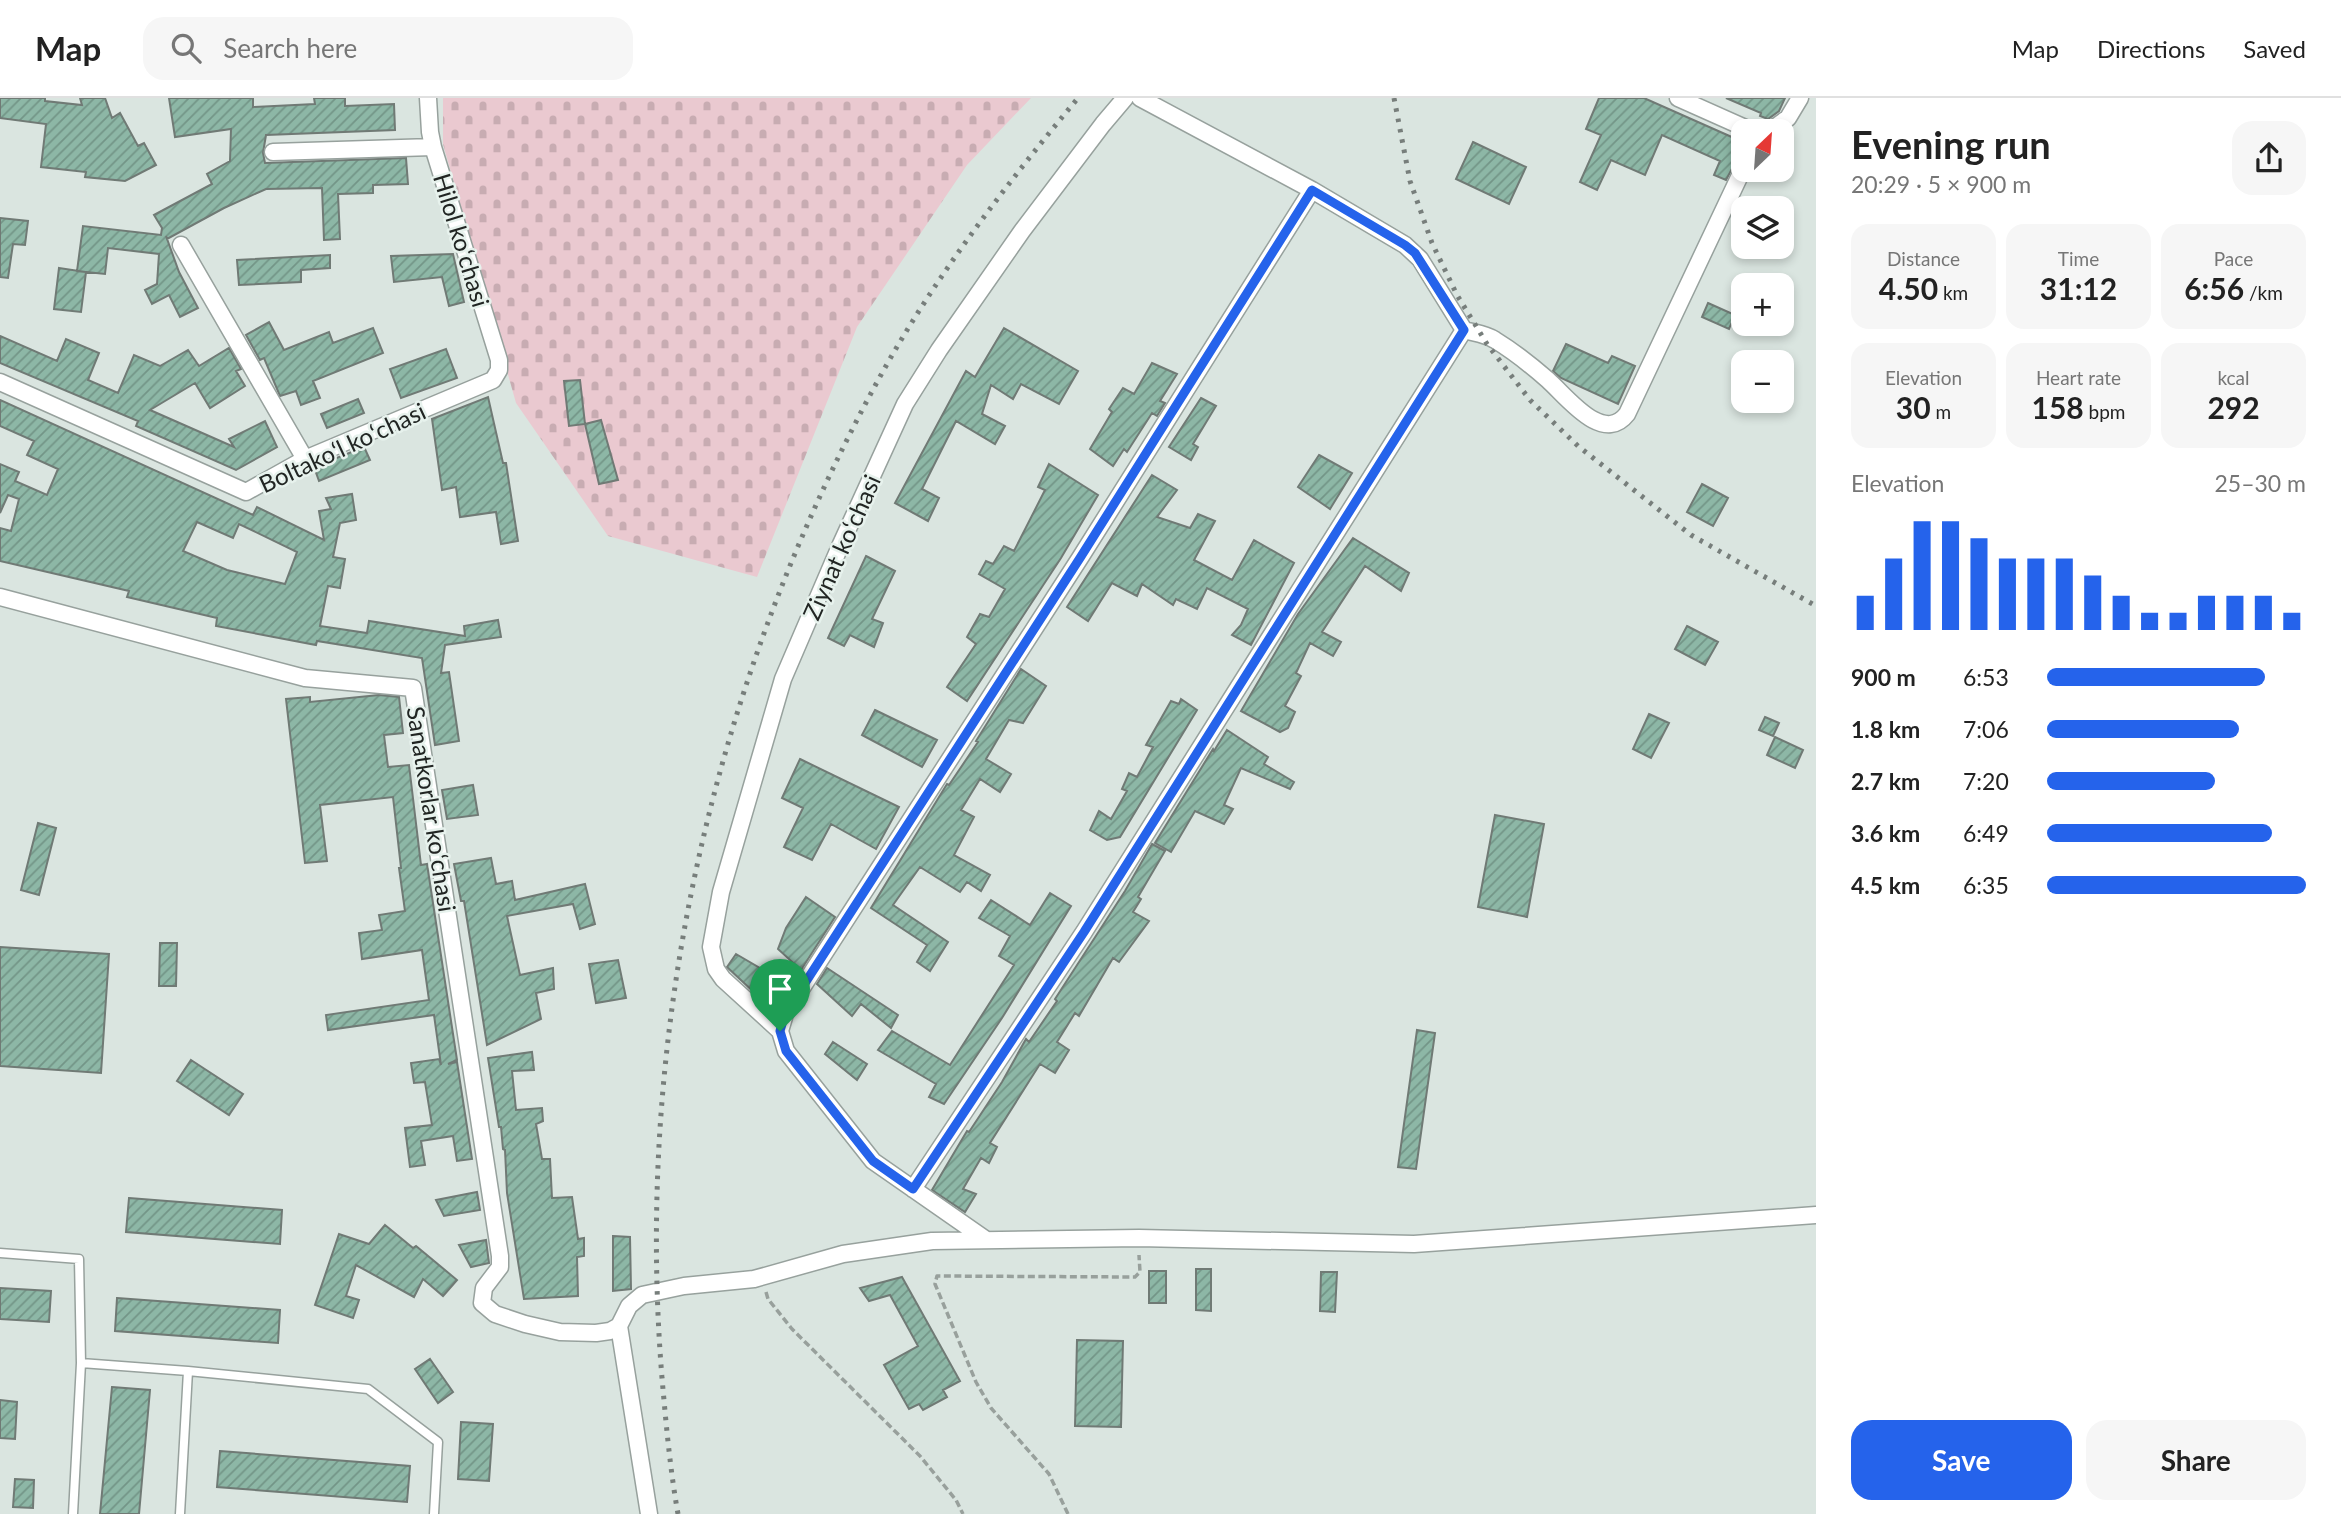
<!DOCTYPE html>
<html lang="en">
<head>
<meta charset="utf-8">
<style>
	:root { --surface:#fff; --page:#f6f6f6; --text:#222; --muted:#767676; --line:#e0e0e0; --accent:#2563eb }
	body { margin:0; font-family:Lato,sans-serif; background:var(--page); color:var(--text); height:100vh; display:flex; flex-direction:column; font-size:26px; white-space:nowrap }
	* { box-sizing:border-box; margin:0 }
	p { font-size:23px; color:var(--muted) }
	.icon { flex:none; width:38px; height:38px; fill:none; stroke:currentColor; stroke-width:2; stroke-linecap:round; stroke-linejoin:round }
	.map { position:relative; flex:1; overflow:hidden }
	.sheet { display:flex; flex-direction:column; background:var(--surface); width:525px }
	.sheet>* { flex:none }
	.needle { width:46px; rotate:25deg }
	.fabs { position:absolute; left:1731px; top:21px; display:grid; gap:14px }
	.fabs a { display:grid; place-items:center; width:63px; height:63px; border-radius:14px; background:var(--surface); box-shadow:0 4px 10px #0003; font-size:35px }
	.pin { position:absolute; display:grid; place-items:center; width:60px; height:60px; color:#fff; margin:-72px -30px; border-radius:50% 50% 50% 0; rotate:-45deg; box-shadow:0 0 7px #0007 }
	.pin .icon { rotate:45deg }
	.round { display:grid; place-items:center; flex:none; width:74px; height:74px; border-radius:21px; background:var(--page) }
	.head { display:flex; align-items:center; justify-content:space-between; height:119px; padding:0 35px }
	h1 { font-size:38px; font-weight:700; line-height:52px }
	.figures { display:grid; grid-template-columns:repeat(3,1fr); gap:10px; height:119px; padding:7px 35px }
	.figures div { display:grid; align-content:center; border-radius:18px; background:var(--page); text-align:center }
	.figures b { font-size:30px; font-weight:700 }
	.figures small { font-size:19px; font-weight:400 }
	.figures p { font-size:19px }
	.chart { height:196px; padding:14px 35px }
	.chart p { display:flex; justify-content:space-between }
	.chart svg { width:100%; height:126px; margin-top:7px; stroke:var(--accent); stroke-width:6 }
	.button { display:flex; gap:14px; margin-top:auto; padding:14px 35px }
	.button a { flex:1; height:80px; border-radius:21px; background:var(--accent); color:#fff; font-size:28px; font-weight:700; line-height:80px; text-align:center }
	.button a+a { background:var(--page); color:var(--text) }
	ul { padding:0 35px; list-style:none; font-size:23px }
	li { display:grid; grid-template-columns:112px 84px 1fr; align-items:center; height:52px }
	li i { height:18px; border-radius:9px; background:var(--accent) }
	header { display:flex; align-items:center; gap:42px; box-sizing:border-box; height:98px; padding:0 35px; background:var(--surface); border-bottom:2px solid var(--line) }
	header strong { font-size:33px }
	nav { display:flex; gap:38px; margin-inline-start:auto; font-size:24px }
	.search { width:490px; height:63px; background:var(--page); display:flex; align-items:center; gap:18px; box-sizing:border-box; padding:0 24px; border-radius:21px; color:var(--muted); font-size:26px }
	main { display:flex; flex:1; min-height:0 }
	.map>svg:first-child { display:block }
</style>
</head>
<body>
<header>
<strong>Map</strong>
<div class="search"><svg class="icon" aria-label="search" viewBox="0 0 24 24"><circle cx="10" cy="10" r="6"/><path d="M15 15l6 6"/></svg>Search here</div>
<nav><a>Map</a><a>Directions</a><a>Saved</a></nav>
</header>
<main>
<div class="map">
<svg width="1816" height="1416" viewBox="0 0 1816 1416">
	<defs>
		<pattern id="cemetery-stones" width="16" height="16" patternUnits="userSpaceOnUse" patternTransform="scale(1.75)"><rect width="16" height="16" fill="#eac9d0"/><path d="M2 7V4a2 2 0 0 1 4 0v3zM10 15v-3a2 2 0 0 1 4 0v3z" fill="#c8acb2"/></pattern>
		<pattern id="building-hatch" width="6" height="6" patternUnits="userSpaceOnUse" patternTransform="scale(1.75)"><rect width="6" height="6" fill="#8db7a6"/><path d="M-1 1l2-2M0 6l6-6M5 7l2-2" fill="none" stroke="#739587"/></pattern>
	</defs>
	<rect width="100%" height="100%" fill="#dae5e0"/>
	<path fill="url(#cemetery-stones)" d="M443,0h588l-64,67 -110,162 -100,250 -149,-41 -92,-133 -73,-259z"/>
	<path fill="url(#building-hatch)" stroke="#707a75" stroke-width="2" fill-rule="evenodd" d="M0,0h45v3l37,4 -2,-7h25l7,20 8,-5 18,33 6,-3 12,22 -31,16 -40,-4 1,-5 -45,-5 5,-43 -46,-6z
		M169,0h84v9l62,-3 -1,-6h31v8l49,-2 1,26 -129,5 -3,18 2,10 141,-5 2,26 -35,1v8l-35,1 2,45 -16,1 -2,-52 -56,1 -42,19 -57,31 -1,-3 13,36 19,36 -18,9 -11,-22 -17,9 -7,-14 12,-6 2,-30 -51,-6 -3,26 -28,-3 6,-45 78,9 1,-7 -8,-13 58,-31 -5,-10 23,-13 1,-32 -56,8z
		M1599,0h45l99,44v6l-17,32 -12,-5 6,-14 -58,-26 -17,40 -34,-15 -14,30 -17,-8 21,-47 -15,-6z
		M1726,0h59l-6,13 -11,8 -8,-3 1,-3z
		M1473,44l53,25 -17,37 -53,-25z
		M0,120l28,3 -3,24 -12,-1 -5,34 -8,-1z
		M453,156l11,48 -15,4 -7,-29 -48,5 -3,-26z
		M330,157v13l-29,2v12l-62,3 -2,-25z
		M59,170l27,4 -5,40 -27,-3z
		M1708,205l27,12 -6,14 -27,-12z
		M269,224l15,28 45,-18 4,11 40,-15 10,25 -70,28 7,17 -19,7 -5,-14 -16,5 -16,-38 -4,2 -14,-25z
		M1004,230l74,43 -19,33 -38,-20 -8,15 -22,-14 -9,29 23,12 -10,18 -39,-23 -34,68 17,9 -11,23 -33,-18 71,-132 9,6z
		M0,238l57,25 9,-22 33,14 -11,27 30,13 16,-38 26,11 28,-16 11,16 30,-18 12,21 -5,2 9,15 -35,22 -15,-25 -45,27 84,37 -5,-8 36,-18 12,26 -41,23 -100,-44 2,-5 -138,-58z
		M1566,246l42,19 4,-7 23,10 -17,38 -57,-26 -8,-7z
		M446,251l11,29 -56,20 -11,-29z
		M1152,265l25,11 -17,27 5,2 -8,13 -5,-3 -25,39 -3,-3 -11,17 -23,-17 22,-37 -3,-3 14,-21 11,6z
		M580,282l5,44 -16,2 -5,-45z
		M488,299l15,66h3l12,78 -17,3 -5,-32 -36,5 -4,-30 -14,3 -10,-71z
		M1201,300l15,8 -23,38 5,3 -7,13 -22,-13z
		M358,301l6,14 -37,15 -6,-14z
		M0,302l253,115 4,-8 67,33 -5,-29 12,-2 -5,-11 26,-4 4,26 -16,3 -7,34 12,2 -5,29 -12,-2 -8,40 47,7 2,-12 96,15 -1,-10 34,-6 3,17 -56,8 -4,28 8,-1 10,69 -24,4 -13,-87 -105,-17 -1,4 -100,-19 1,-8 -90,-21 2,-6 -129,-30v-33l11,3 8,-32 -11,-4 -8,18v-49l19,8 -4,9 32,14 11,-26 -31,-14 7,-14 -34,-15zM197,424l36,16 6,-14 58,28 -12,32 -58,-14 -44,-19z
		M601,322l17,60 -19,4 -14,-60z
		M359,351h6l5,11 -51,21 -5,-14z
		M1319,357l33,18 -22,36 -32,-22z
		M1049,366l49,31 -37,63 -94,143 -20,-14 29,-43 -9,-7 13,-23 9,3 16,-28 -26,-15 7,-13 7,3 11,-18 10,5 31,-61 -7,-3z
		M1152,377l25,15 -20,27 33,11 8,-14 17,7 -21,39 38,20 22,-40 40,23 -43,82 -19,-10 9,-10 7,-16 -41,-21 -10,21 -21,-10 -3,6 -31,-21 -5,12 -25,-13 -24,38 -21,-14z
		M1702,386l26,14 -15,28 -26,-14z
		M1353,440l56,35 -8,18 -36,-25 -43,66 19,10 -8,14 -23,-13 -14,30 5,3 -16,30 10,6 -7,16 -8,4 -39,-21 57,-97z
		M866,458l29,15 -23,48 11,4 -9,24 -24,-12 -6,11 -16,-8z
		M1687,528l31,16 -13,23 -30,-16z
		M1021,571l25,17 -23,37 -14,-3 -23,39 25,15 -11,18 -20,-13 -19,31 13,7 -20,38 36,20 -9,16 -14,-9 -7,10 -40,-25 -27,38 55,37 -18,29 -13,-9 10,-17 -56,-37 76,-124 2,1 29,-43 -2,-1z
		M379,597l20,2 4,36 -19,2 4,32 21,-2 12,100 6,-1 30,196 -9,4 9,-2 15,97 -15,2 -4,-25 -32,5 4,24 -15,2 -5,-39 27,-3 -7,-43 -11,1 -3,-20 28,-4 2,6 -7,-50 -106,15 -2,-15 103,-15 -7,-50 -60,9 -3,-26 23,-3 -3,-15 26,-4 -6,-43h2l-8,-71 -73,8 7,56 -22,2 -19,-164 24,-2v5z
		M1181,601l16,11 -77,127 -13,3 -17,-10 9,-19 12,8 16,-28 -5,-2 7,-16 8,4 16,-30 -7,-2 25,-44 8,3z
		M875,612l62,30 -15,27 -60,-32z
		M1649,616l20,9 -18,35 -18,-9z
		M1765,619l14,6 -6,13 -14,-6z
		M1227,632l41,27 -4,7 30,18 -4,7 -49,-21 -17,37 9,4 -9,15 -29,-13 -24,41 -16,-9 58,-94 1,2z
		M1775,639l28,13 -8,18 -28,-13z
		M800,661l99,48 -23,42 -45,-25 -19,36 -28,-13 19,-39 -21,-10z
		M473,687l5,30 -31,4 -5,-29z
		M1495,717l49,9 -17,93 -49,-10z
		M38,725l18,5 -17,67 -18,-5z
		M1152,746l13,7 -27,46 3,2 -8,13 16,9 -30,41 -6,-4 -34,58 -4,-3 -18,29 12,8 -14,23 -15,-9 -50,79 7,4 -8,16 -8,-5 -18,31 13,5 -11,18 -33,-22 35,-59 2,1 33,-50 24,-43 3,3 28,-41 -2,-2 70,-108z
		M491,760l5,26 16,-3 3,19 70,-16 10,40 -15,5 -7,-25 -66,12 13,59 33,-7 1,21 -18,4 5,26 -54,26 -23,-144h-3l-7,-37z
		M1050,795l21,13 -69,112 -58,86 -15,-7 7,-13 -58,-34 14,-19 58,34 64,-100 -15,-9 11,-20 -31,-18 12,-18 39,25z
		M806,799l29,20 -34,53 -23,-21 8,-21z
		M160,845h17l-1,43h-17z
		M0,849l109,7 -8,119 -101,-7z
		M736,856l55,32 -16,26 -48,-45z
		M618,862l8,38 -30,5 -7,-39z
		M827,870l71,47 -7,13 -30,-24 -9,12 -35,-32z
		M1417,932l18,3 -19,136 -18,-2z
		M833,944l34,22 -10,16 -32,-26z
		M532,954l2,18 -22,1 4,39 26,-2 1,13 -7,3 6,35h8l2,39 20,-1 6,42 6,-1v18l-7,1 1,39 -54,3 -17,-106 -2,-43 -2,-1 -2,-22h-2l-11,-69z
		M191,962l52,34 -14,21 -52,-34z
		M477,1094l3,18 -36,6 -8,-16z
		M129,1100l153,12 -2,34 -154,-12z
		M385,1127l28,23 3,-2 41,34 -14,16 -20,-17 -9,18 -58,-32 -10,31 13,4 -6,18 -38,-13 24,-71 30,10z
		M613,1138l17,1 1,52 -18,2z
		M486,1142l3,23 -18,4 -12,-22z
		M1196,1171h15v42l-15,-1z
		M1149,1173h17v32h-17z
		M1321,1174h16l-2,40 -15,-1z
		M902,1179l58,104 -17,9 4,7 -24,13 -4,-6 -10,5 -25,-44 34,-19 -28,-51 -21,6 -9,-13z
		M0,1190l51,3 -2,31 -49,-3z
		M117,1200l163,12 -2,33 -163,-12z
		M1077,1242l46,1 -2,86 -46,-1z
		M430,1261l23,33 -15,11 -23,-34z
		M112,1289l38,3 -11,124h-39z
		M0,1302l17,2 -2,37 -15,-1z
		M461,1324l32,2 -4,57 -31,-2z
		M220,1353l190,15 -3,36 -190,-15z
		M15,1381l19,1 -1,28 -20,-1z"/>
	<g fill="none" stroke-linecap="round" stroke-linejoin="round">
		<defs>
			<path id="lane" d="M0,1155l79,6 2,104
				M73,1416l8,-151 107,8
				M180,1416l8,-143 180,18 70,53 -4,72"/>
			<path id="street" d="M1140,0l172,92 93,55 15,14 44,71
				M1678,0l74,33
				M1770,33l18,-13 12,-20
				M273,54l160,-5
				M181,147l124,214
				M1464,232c11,3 22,4 31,10 18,11 37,26 53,40 19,17 55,65 79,34l116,-245
				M0,284l246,110 59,-33 188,-79 6,-10v-10l-66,-213 -3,-15 -2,-34
				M0,499l305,81 108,10 87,568v11l-16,21 -2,15 13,11 30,10 35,8 36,1 14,-2 9,-5 10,-20 13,-11 42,-9 70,-7 89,-25 89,-13 207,-3 275,6 402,-29
				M780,933l-57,-52 -7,-10 -5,-22 10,-55 62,-213 58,-135 64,-140 34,-54 83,-119 81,-107 22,-26
				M913,1091l171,-257 380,-602
				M985,1141l-112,-78 -87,-110 -6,-20 5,-17 295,-456 232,-368
				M619,1228l30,188"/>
		</defs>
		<use href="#lane" stroke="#97a19d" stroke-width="11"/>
		<use href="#street" stroke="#97a19d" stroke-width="19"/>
		<path stroke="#98a09c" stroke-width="3.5" stroke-dasharray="7 3.5" stroke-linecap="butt" d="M766,1194l2,7 24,30 128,127 36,44 7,14
			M1068,1416l-19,-40 -58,-66 -15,-26 -41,-98 2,-8 198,1 5,-5 -1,-17"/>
		<use href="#lane" stroke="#fff" stroke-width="8"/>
		<use href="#street" stroke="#fff" stroke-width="16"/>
		<path stroke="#777e7b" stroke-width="5" stroke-dasharray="3.5 7" stroke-linecap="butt" d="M1394,0l16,83 22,62 25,52 30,49 43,56 48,46 113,89 125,71
			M678,1416c-8,-45 -12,-91 -16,-136 -28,-343 50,-692 214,-994 55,-102 128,-197 202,-286"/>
	</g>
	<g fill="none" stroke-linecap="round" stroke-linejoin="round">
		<defs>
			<path id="route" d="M1312,92l93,55 10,8 49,77 -380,602 -171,257 -40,-28 -87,-110 -6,-20 5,-17 295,-456z"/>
		</defs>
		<use href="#route" stroke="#fff" stroke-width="14"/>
		<use href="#route" stroke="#2563eb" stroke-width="9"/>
	</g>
	<g text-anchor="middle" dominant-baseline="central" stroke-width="5" stroke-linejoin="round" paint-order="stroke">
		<g font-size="24" fill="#212523" stroke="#e7f2ed">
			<text transform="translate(462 142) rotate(73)">Hilol koʻchasi</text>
			<text transform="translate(342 349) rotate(-25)">Boltakoʻl koʻchasi</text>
			<text transform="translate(841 449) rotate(-66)">Ziynat koʻchasi</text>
			<text transform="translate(432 711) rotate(81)">Sanatkorlar koʻchasi</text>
		</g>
	</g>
</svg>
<div class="fabs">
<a><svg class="needle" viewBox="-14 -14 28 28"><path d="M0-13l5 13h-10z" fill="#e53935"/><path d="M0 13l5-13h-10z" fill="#767676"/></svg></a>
<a><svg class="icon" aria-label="layers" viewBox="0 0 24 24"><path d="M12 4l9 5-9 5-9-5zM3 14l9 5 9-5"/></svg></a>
<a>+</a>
<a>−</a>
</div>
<div class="pin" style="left:780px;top:933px;background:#1e9e55"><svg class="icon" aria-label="arrive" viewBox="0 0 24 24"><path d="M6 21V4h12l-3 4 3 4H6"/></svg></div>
</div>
<section class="sheet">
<div class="head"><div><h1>Evening run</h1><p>20:29 · 5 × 900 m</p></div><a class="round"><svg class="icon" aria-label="share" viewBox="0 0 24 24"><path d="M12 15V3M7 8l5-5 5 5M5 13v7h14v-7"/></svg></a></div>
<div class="figures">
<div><p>Distance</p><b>4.50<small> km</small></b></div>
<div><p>Time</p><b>31:12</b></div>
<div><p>Pace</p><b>6:56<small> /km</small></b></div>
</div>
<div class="figures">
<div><p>Elevation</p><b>30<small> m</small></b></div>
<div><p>Heart rate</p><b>158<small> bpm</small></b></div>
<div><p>kcal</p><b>292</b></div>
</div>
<div class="chart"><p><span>Elevation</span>25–30 m</p>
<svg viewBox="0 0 160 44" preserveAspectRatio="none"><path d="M5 44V32M15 44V19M25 44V6M35 44V6M45 44V12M55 44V19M65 44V19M75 44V19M85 44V25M95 44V32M105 44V38M115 44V38M125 44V32M135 44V32M145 44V32M155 44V38"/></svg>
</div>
<ul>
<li><b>900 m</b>6:53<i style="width:84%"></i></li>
<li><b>1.8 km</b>7:06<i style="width:74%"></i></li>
<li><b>2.7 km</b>7:20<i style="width:65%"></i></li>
<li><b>3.6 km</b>6:49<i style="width:87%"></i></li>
<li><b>4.5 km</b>6:35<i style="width:100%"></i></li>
</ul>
<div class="button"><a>Save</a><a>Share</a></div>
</section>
</main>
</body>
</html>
